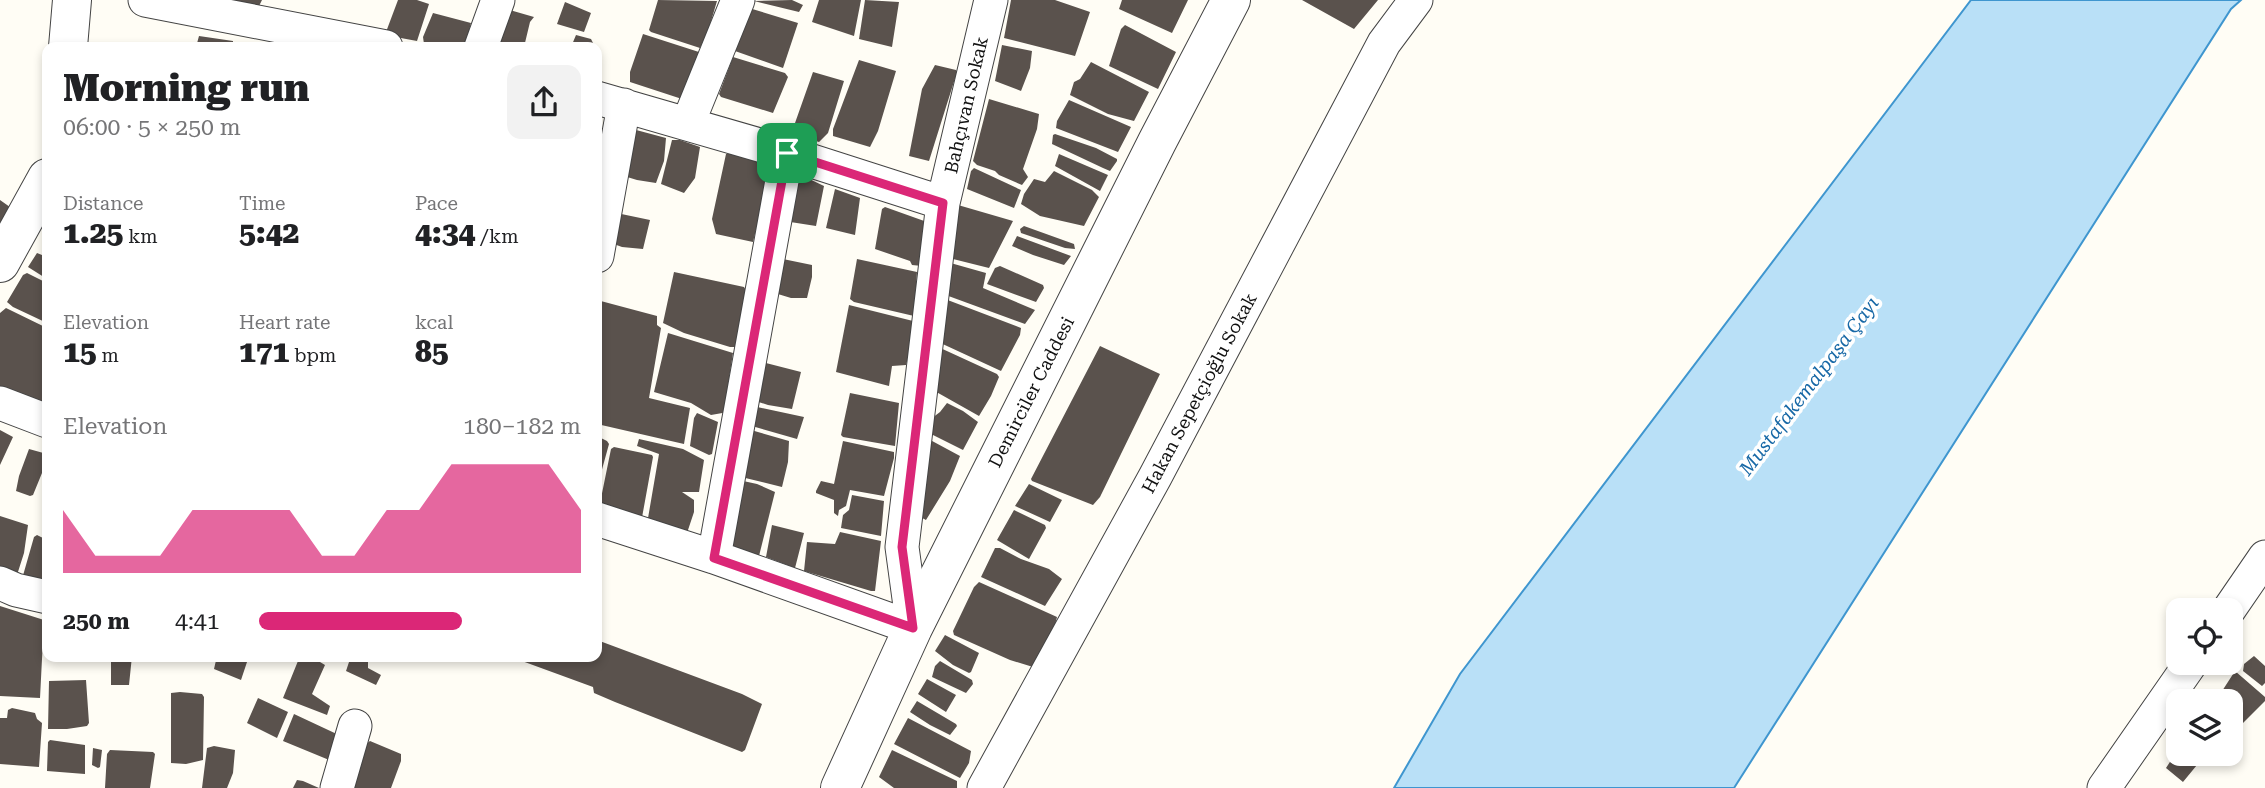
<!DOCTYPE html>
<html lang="en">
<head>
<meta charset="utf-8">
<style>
	:root { --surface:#fff; --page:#f2f2f2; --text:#202124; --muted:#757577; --accent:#db2777 }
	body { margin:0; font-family:"Roboto Serif",serif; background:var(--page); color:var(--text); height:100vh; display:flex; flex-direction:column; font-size:26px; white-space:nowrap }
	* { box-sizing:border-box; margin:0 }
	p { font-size:23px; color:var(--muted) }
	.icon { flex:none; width:38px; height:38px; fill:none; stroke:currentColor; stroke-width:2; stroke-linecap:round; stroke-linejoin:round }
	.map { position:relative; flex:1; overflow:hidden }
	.sheet { position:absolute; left:42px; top:42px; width:560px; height:620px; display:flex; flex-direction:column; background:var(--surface); border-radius:14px; box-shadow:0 4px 10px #0003 }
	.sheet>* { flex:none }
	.buttons { position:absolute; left:2166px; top:598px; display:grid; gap:14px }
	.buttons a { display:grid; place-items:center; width:77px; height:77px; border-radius:14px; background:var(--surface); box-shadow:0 4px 10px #0003; font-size:35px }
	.pin { position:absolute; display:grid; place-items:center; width:60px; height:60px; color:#fff; margin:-30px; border-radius:14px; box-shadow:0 4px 10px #0006 }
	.round { display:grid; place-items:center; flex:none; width:74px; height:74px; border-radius:14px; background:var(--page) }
	.overview { display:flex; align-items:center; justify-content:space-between; height:119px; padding:0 21px }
	h1 { font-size:38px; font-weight:800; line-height:52px }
	.figures { display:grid; grid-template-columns:repeat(3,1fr); gap:10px; height:119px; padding:7px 21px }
	.figures div { display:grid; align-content:center }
	.figures b { font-size:30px; font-weight:800 }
	.figures small { font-size:19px; font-weight:400 }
	.figures p { font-size:19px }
	.chart { height:196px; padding:14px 21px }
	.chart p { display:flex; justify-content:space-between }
	.chart svg { width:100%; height:126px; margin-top:7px; fill:var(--accent); opacity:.7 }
	ul { padding:0 21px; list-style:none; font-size:23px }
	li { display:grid; grid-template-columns:112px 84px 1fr; align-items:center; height:52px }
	li i { height:18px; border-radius:9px; background:var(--accent) }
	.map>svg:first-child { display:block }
</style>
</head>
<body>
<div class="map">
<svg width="2265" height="788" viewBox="0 0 2265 788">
	<rect width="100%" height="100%" fill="#fffdf5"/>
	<path fill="#b9e0f7" stroke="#3f96cf" stroke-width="2" d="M1971,0h270l-10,9 -497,779h-340l66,-114z"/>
	<path fill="#5a524d" d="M234,0h28l-5,10 -24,-7z
		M398,0h19l12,4 -12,37 -27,-5 -4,-4z
		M658,0l59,1 -8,27 -9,20 -49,-16 -2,-2z
		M792,0l11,5 -4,7 -45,-11z
		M819,0h42l-7,36 -42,-14z
		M865,0l34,2 -7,45 -33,-8z
		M1011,0h44l35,12 -15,44 -71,-18z
		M1122,0h66l-16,33 -53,-24z
		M1302,0h76l-24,29z
		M565,2l26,11 -7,19 -27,-8z
		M503,8l31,9 -4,5 -6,25h-35z
		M749,8l49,15 -15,45 -48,-17z
		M433,13l38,10 -6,24h-30l-11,-3 -1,-7z
		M1125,25l51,27 -18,37 -49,-23 12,-37z
		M643,34l59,19 -17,47 -55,-18v-10z
		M576,35l15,4 4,8h-24z
		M199,36l34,5v6h-37z
		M1002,45l30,6 -2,17 -9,23 -26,-10z
		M733,57l52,16 3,4 -15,36 -52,-16 -2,-3z
		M859,60l37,11 -18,60 -8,16 -37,-11v-7z
		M1091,62l58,30 -15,29 -26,-7 -38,-19 4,-13 6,-3z
		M935,65l21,5 1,2 -28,89 -20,-5 13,-67z
		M813,72l31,9 -16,52 -9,9 -16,-5v-7l-8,-7z
		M989,99l50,15 -2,15 -14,40 5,8 -6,8 -23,-10 -4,-4 -18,-6 -4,-4z
		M1069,100l62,27 -13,25 -62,-24 1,-7z
		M625,127l41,11 -2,23 -8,22 -19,-3 -23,-7z
		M1055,134l41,14 21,11v2l-7,10 -7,-3 -51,-24 1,-9z
		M672,140h8l20,7 -5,31 -11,15 -23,-9z
		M731,153l45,13 -14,39 -9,37 -37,-8 -4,-15 14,-65z
		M1059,154l49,21 -8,16 -45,-25z
		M974,168l47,22 -7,18 -47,-19 4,-18z
		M1054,171l38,19 7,7 -15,29 -44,-10 -19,-12 3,-10 10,-15 11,3z
		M795,175h6l23,11 -8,40 -32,-5z
		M835,189l25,9 -5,37 -29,-7z
		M0,200l17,12 -17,18z
		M958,205l55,16 -24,47 -40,-10z
		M885,207l42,15 -5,44 -10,-1 -2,-4 -35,-12 7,-40z
		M607,211l43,9 -7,29 -21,-2 -22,-8z
		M1024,226l50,18 1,5 -10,-1 -44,-15 -1,-4z
		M1017,236l54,20 -7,9 -31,-10 -21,-9z
		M37,253l10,4v22l-19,-12z
		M778,258l34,7v12l-5,21h-16l-23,-7z
		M857,259l60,13 -3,44 -60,-14 -4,-3z
		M947,262l39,11 -3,15 52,22 -10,14 -82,-30z
		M1000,266l43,19 1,3 -8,14 -49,-18 8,-16z
		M674,272l70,15 3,5 -4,55h-13l-46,-14 -21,-10z
		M27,273l20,10v40l-34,-16 -6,-5 16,-27z
		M945,299l76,29 -1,7 -19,36 -67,-31z
		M597,300l60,16v9l4,3 -12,70 41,10 -6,36 -87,-20z
		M849,305l64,16 -1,22 -6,22 -14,1 -3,20 -53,-14z
		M6,308l41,20v80l-47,-21v-74z
		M668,333l65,20 -6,39 1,20 -17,3 -20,-12 -37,-11z
		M936,346l61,28 2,3 -8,19 -12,20 -55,-31z
		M1100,346l60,28 -60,123 -7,8 -61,-24 -1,-2z
		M758,361l43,11 -9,37 -24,-4 -22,-7z
		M850,393l49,10 -4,43 -52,-9 -2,-2z
		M947,403l16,8 15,11 -15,28 -44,-22 21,-16z
		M748,405l56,12 -7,22 -52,-15z
		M697,413l21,9 -6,32 -3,1 -19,-9 4,-28z
		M744,428l45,13 -1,21 -6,25 -49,-12z
		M0,430l13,7 -13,28z
		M921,435l39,21 -10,25 -24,39 -17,-9z
		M597,436l10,5 2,3 -11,40z
		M639,439l44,10 21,11 -5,32h-17l12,8v12l-7,21 -40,-9 12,-70 -22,-8z
		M843,441l51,11v6l-10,38 -34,-6 -4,16 -7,4 -1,6 -4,-3v-13l-18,-7v-2l5,-10 13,3z
		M614,447l38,8 1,2 -12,66 -43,-10 13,-64z
		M29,449l18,5 -5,19 -9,22 -3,1 -14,-5 3,-15z
		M734,479l23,5 18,8 -16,64 -39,-10z
		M1029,484l33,16 -12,22 -35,-16z
		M852,495l32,6 -3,35 -40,-8 2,-13 6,-5z
		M1014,510l31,15 1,3 -17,31 -32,-19z
		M0,516l28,9 -4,28 -7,22 -17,-5z
		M772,525l32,8 -9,35 -29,-11z
		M840,532l41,9 -6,50h-4l-67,-20 3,-29 28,2z
		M37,535l10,5v44l-25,-5 12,-42z
		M995,548h5l21,11 28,10 13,10 -17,27 -64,-29z
		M979,582l78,35 -2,8 -22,42 -23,-7 -56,-25 -1,-4 21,-44z
		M0,606l44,14 -4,78 -40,-2z
		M945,635l34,18 -8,19 -2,1 -16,-8 -18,-14z
		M597,640l145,54 20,10 -17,46 -3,2 -127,-50 -21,-9 -1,-6 -82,-30 86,-1z
		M111,656h21l-3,29h-18z
		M217,656h32l-8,24 -27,-11z
		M300,656h10l15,9 -13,29 18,12 -3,9 -44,-17z
		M351,656h7l10,5v7l13,7 -5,10 -30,-14z
		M2254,656l11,10v17l-3,3 -19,-15 1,-7z
		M940,661l32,19 1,4 -7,9 -34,-16 3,-11z
		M2235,671l30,26v4l-30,30 -4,-4v-25h-16z
		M927,679l29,16 -10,17 -28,-18z
		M86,680l3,43 -2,3 -20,3h-19l1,-48z
		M180,692l22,2 2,3 -1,63 -17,4 -15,-1v-70z
		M258,698l30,14 -11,26 -30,-15z
		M917,701l39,23 1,2 -7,9 -20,-10 -20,-13z
		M12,708l23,5 2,6 5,4 -3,44 -39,-3v-46h7l1,-8z
		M294,714l47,22 -7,26 -51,-21z
		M908,718l63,33 -2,12 -9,15 -66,-34z
		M50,740l35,5v29l-38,-3 1,-29z
		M370,741l31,13v7l-10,27h-43l18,-44z
		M214,746l21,4 -2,23 -6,15h-25l5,-40z
		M93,748l9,2 -2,17 -2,1 -6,-3z
		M2179,748v6h27l-23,28 -17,-14z
		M110,750l43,2 2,2 -5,34h-45l2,-34z
		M892,750l65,31v7h-63l-15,-11z
		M297,780l6,1 16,7h-26z"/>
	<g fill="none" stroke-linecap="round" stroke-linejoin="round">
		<defs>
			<path id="minor" d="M145,0l241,47
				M481,47l17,-47
				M597,98l190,55 156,50
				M688,123l50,-123
				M597,256l27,-151
				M0,403l47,18
				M597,519l117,38 199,71 -11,-81 41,-344 48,-203
				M714,557l73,-404
				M0,583l16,7 31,7
				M2228,611l37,-54
				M337,788l18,-62
				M984,788l171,-311 229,-434 32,-43
				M2104,788l87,-125"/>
			<path id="tertiary" d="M68,47l4,-47
				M0,263l47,-85
				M840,788l73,-160 244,-486 74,-142"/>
		</defs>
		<use href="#minor" stroke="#444" stroke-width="35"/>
		<use href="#tertiary" stroke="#444" stroke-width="40"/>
		<use href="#minor" stroke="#fff" stroke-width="33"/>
		<use href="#tertiary" stroke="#fff" stroke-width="38"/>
	</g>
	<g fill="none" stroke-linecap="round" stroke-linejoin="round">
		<defs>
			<path id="route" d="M787,153l156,50 -41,344 11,81 -199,-70z"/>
		</defs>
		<use href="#route" stroke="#fff" stroke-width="14"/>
		<use href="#route" stroke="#db2777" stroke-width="9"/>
	</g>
	<g text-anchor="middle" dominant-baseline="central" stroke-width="7" stroke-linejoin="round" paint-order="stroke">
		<g font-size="18" fill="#111" stroke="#fff">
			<text transform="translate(966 105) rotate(-77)">Bahçıvan Sokak</text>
			<text transform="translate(1031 392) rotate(-63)">Demirciler Caddesi</text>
			<text transform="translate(1199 393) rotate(-62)">Hakan Sepetçioğlu Sokak</text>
		</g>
		<g font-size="19" font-style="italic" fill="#1768a6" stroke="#fff">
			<text transform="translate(1809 386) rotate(-53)">Mustafakemalpaşa Çayı</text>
		</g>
	</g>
</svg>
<div class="buttons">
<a><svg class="icon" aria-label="locate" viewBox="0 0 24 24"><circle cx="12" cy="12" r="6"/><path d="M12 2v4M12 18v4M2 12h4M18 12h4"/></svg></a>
<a><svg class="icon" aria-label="layers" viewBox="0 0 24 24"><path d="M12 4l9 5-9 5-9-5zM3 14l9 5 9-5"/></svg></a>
</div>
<div class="pin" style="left:787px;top:153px;background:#1e9e55"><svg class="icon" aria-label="arrive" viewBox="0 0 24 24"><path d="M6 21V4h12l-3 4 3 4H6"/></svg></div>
<section class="sheet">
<div class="overview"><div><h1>Morning run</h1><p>06:00 · 5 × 250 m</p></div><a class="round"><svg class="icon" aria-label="share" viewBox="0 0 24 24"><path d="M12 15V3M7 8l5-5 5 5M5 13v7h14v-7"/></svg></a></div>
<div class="figures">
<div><p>Distance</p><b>1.25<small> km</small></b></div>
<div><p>Time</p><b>5:42</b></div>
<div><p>Pace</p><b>4:34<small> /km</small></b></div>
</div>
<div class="figures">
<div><p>Elevation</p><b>15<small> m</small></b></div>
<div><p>Heart rate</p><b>171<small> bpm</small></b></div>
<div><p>kcal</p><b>85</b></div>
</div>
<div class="chart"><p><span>Elevation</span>180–182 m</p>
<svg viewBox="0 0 160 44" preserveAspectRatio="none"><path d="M0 44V22L10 38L20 38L30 38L40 22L50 22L60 22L70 22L80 38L90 38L100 22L110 22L120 6L130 6L140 6L150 6L160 22V44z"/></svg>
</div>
<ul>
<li><b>250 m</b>4:41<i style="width:63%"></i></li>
</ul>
</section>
</div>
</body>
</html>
